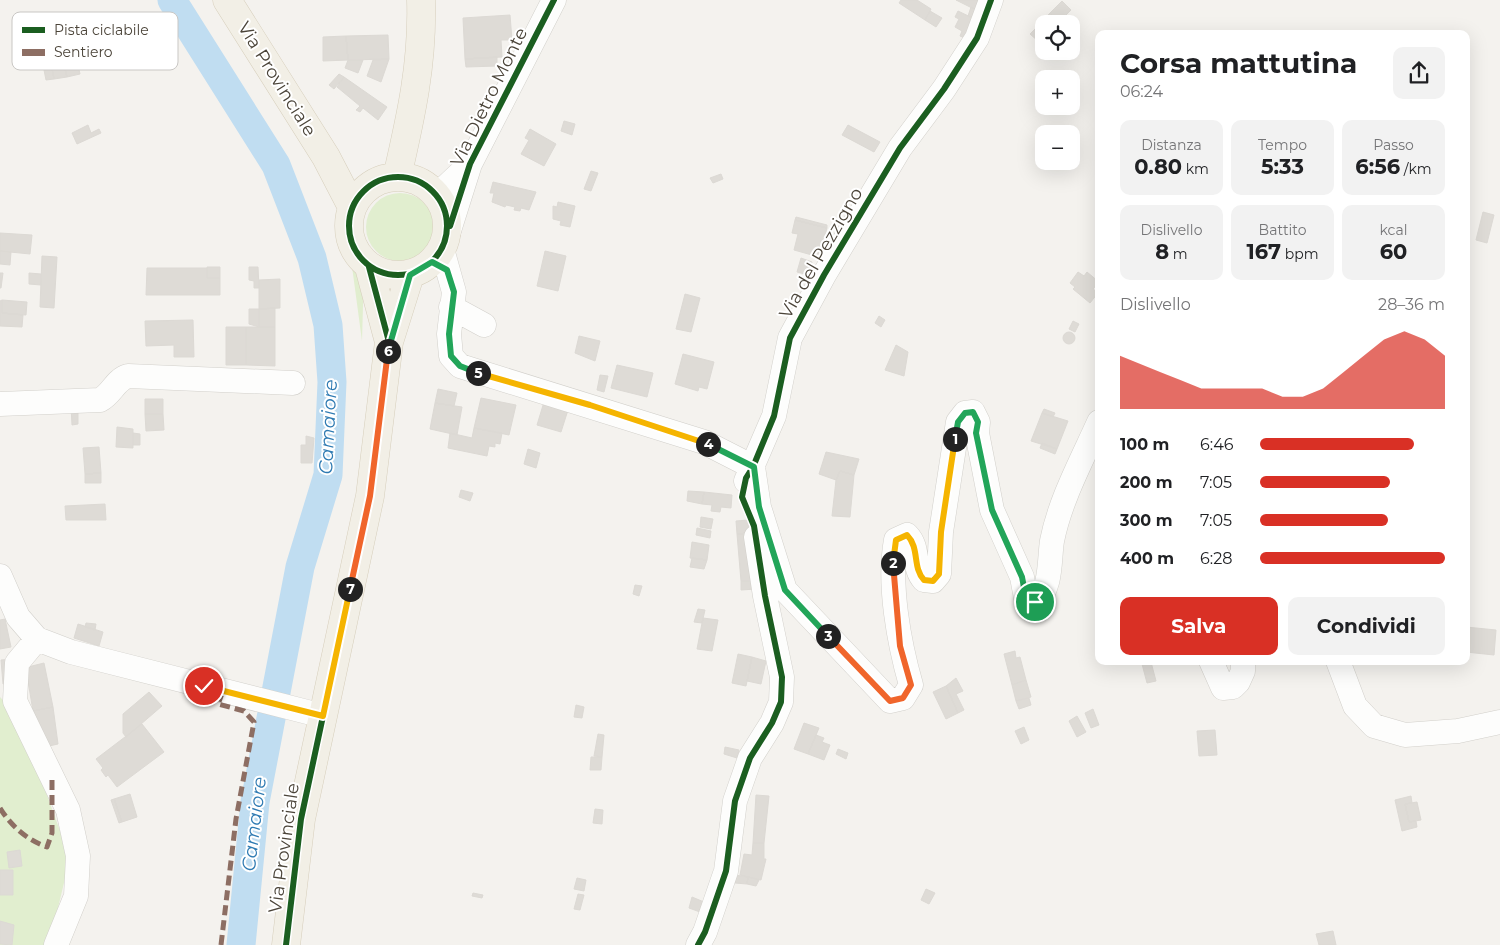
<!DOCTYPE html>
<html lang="it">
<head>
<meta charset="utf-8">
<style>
	:root { --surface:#fff; --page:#f2f2f2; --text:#202124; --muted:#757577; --accent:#d93025 }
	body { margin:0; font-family:Montserrat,sans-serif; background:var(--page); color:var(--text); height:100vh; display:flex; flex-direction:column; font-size:19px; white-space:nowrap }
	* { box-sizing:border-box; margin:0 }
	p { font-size:16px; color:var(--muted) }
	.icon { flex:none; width:28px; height:28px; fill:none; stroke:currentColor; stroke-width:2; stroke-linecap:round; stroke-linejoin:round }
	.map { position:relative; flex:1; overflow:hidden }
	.drawer { position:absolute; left:1095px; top:30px; width:375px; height:635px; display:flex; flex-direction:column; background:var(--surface); border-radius:10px; box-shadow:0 5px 20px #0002 }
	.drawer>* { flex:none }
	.fabs { position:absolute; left:1035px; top:15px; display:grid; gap:10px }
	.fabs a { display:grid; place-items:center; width:45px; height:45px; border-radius:10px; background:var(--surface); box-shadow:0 5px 20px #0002; font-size:25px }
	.pin { position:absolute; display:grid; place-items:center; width:42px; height:42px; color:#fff; margin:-21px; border:2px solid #fff; border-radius:50%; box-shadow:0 1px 5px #0007 }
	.km { position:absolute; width:25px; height:25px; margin:-12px; border-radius:50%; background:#222; color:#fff; font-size:14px; line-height:25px; text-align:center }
	.round { display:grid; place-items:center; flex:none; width:52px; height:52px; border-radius:10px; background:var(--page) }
	.overview { display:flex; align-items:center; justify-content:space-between; height:85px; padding:0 25px }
	h1 { font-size:28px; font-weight:700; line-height:38px }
	.figures { display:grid; grid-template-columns:repeat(3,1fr); gap:8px; height:85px; padding:5px 25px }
	.figures div { display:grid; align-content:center; border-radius:10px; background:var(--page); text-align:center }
	.figures b { font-size:21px; font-weight:700 }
	.figures small { font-size:14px; font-weight:400 }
	.figures p { font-size:14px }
	.chart { height:140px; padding:10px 25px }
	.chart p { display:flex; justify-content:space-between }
	.chart svg { width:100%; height:90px; margin-top:5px; fill:var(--accent); opacity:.7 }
	.action { display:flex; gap:10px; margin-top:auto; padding:10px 25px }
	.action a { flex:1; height:58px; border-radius:10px; background:var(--accent); color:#fff; font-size:20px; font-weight:700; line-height:58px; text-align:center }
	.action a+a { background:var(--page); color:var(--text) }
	ul { padding:0 25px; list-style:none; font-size:16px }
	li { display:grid; grid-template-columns:80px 60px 1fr; align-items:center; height:38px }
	li i { height:12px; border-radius:6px; background:var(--accent) }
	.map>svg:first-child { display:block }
</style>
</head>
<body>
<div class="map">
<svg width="1500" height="945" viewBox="0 0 1500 945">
	<rect width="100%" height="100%" fill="#f4f2ee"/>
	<path fill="#e1eecf" d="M366 227a34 34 0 1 1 68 0a34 34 0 1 1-68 0Z
		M351,259l13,12 -2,70z
		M0,697l18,19 52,142 -21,87h-49z"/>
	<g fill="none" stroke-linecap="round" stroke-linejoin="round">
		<path stroke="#c0ddf1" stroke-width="29" d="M172,0l104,165 36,93 16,67 4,57 -4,93 -28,92 -45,235 -14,143"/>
	</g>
	<path fill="#dedbd6" stroke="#dcd9d4" d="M901,0h16l14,9 -6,11 -26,-17z
		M956,0h33l-7,13z
		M1062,1l9,9 -12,12 -9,-9z
		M971,7l11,6 -3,8 -11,-5z
		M930,11l12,7 -6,9 -11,-7z
		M958,11l23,11 -9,19 -12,-5 2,-5 -7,-4 4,-8 -4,-2z
		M1050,13l7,7 -3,4h-10l-2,12 -7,-7z
		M510,15l2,25h-11l1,17 -37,2 -2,-41z
		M1035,29l7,7 -4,5 -8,-7z
		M388,35l1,24 -41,1 -2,-24z
		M346,36l2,24 -25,1v-24z
		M75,50l2,7 -14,3 4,17 -13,2 -5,-25z
		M497,57v9l-31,1 -1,-8z
		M389,59l-8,23 -14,-6 6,-16z
		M348,60h15l-5,13 -13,-5z
		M78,65l2,9 -13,3 -2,-8z
		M52,68l2,11 -8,1 -2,-10z
		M339,74l5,3 -10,12 -5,-4z
		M344,77l43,30 -9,13 -15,-12 -3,4 -4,-2 4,-4 -23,-19z
		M564,121l11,3 -3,11 -11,-4z
		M88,125l3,8 8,-4 2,4 -24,11 -5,-11z
		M848,125l32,17 -6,10 -32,-17z
		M530,129l26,15 -12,22 -23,-12 8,-14 -4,-2z
		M591,171l7,2 -7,18 -7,-2z
		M721,174l2,5 -10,4 -3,-5z
		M493,182l43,10 -7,18 -8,-2 -1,3 -6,-1 1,-3 -9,-2 -1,2 -13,-5 2,-9h-4z
		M558,202l17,4 -5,21 -10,-2 1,-4 -8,-2v-13l4,1z
		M1483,212l11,3 -7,28 -11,-3z
		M796,217l31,8v3l-32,-8z
		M795,220l32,8 -8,29 -25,-7 4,-16 -6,-1z
		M0,233l32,2 -2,19 -30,-3z
		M0,251l11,1 -1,13 -10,-1z
		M545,251l21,5 -8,35 -21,-5z
		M42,256l15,1 -3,51 -14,-1z
		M801,258l11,4 -3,13 -12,-3z
		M207,267h13v11h-13z
		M249,267h9l1,21h-5v-7l-5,-1z
		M147,268h60v10h13v17h-74z
		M1078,272l6,4 3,-4 12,10 -6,7 5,4 -8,10 -17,-14 2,-2 -5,-4z
		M0,273h3l-2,15h-1z
		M29,273l12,1v11l-12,-1z
		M280,279v29l-21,1v-29z
		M685,294l15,4 -9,34 -15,-3z
		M2,300v13l21,2 -1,12 -22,-1v-25z
		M2,300l25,2 -1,13 -24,-2z
		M275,308v19h-16v-18z
		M249,309h10v18l-10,-3z
		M879,316l6,4 -4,7 -6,-4z
		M193,320l1,37h-20v-12l-28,1 -1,-25z
		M1073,321l6,3 -4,8 -6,-3z
		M226,327h20v38h-20z
		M246,327h29v39l-29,-1z
		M1063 338a6 6 0 1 1 12 0a6 6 0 1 1-12 0Z
		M579,336l21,5 -5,20 -20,-8z
		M896,345l12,7 -4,24 -19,-6z
		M683,354l31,8 -7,27 -8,-2 -1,4 -23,-7z
		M617,365l36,8 -6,24 -36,-9z
		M600,375l8,1 -4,16 -7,-2z
		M438,389l19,4 -3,13 -19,-3z
		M481,398l35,7 -7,30 -35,-7z
		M145,399h18v15h-18z
		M544,402l24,8 -7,22 -24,-7z
		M435,403l27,4 -5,28 -27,-6z
		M71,406h7v18l-6,1z
		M1044,409l11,4 -2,4 -11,-4z
		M1042,413l26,8 -11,28 -26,-8z
		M145,414h18l1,16 -18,1z
		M117,427l16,2v19l-17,-1z
		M474,428l28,5 -2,11 -5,-1v4l-6,-1 -2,10 -39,-8 2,-15 22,5z
		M133,433l7,1v11h-7z
		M306,436l8,2 -2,25h-11v-18h5z
		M1042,443l15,6 -2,5 -15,-6z
		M99,447l2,26 -16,1 -2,-26z
		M528,449l12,4 -4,15 -12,-4z
		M826,452l33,7 -5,16 -14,-4 -4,9 -17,-6z
		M840,471l14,4 -4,42 -18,-1 4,-36z
		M101,473v10h-16v-9z
		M461,490l12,3 -3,8 -11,-4z
		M688,491l16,1 -2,12 -15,-3z
		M704,492l28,3 -1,13 -10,-1 -1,5 -9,-1 1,-6 -10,-1z
		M105,504l1,16h-40l-1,-14z
		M701,517l12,2 -2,10 -11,-2z
		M748,520l1,13 -12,1 -1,-13z
		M697,528l14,3 -1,7 -14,-3z
		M749,533l6,48h-14l-4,-47z
		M692,542l17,3 -2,15 -17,-2z
		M692,558l15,2 -3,9 -14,-2z
		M741,581h14l1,8 -15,1z
		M635,585l7,1 -3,10 -6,-2z
		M698,609l7,1 -3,13 -8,-1z
		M703,618l15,2 -6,31 -15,-2z
		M5,619l6,28 -11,2v-29z
		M86,623l10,1 -1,6 -10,-3z
		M78,624l25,8 -4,14 -25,-8z
		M1466,627l30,3 -2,25 -28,-3z
		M1015,651l1,7 4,-1 6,23 -14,5 -8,-31z
		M738,654l14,3 -6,29 -14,-3z
		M752,657l14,4 -5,23 -14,-3z
		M13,659l2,24 -12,1 -2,-24z
		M1151,662l5,19 -9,2 -5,-19z
		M44,663l9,44 -20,4 -6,-36 1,-8z
		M956,678l7,13 -7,3 8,16 -6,3 -12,-27z
		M1026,680l5,17 -15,4 -4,-16z
		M946,686l12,27 -12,6 -13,-27z
		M149,692l13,14 -36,31 -3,-4v-19z
		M1029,698l2,7 -12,4 -3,-8z
		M576,705l8,2 -2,11 -8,-1z
		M53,707l5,37 -18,4 -7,-37z
		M1093,709l6,16 -8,3 -6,-15z
		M1077,716l9,16 -9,5 -8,-16z
		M804,723l15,5 -11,26 -14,-5z
		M142,724l22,28 -47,35 -9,-12 -2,2 -5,-7 2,-2 -7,-9z
		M1024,727l5,13 -8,4 -6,-13z
		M1215,730l2,25 -18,1 -2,-25z
		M598,734l6,1 -2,22 -8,-1z
		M816,735l8,3 -2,4 8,3 -6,15 -16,-6z
		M725,747l14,3 -2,8 -13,-4z
		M838,749l10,4 -2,6 -10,-5z
		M591,757h11l-1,13h-11z
		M130,794l7,23 -15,5 -8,-23z
		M756,795l13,1 -5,47h-11z
		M1411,796l1,7 -7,1 4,18 7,-1 1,6 -15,4 -7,-31z
		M114,799l8,23 -3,1 -8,-23z
		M1417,802l4,18 -12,2 -4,-18z
		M595,809l8,1 -1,14 -9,-1z
		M753,843h11v16h2l-5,21 -21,-5 4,-21 8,1z
		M20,850l2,16 -13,2 -2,-16z
		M0,870h13v25h-13z
		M735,875l13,2 -1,7 -12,-1z
		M748,877l11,3 -3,6 -9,-2z
		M577,878l9,2 -2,11 -10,-2z
		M926,889l9,4 -6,11 -8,-4z
		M473,893l10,2 -1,3 -10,-2z
		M578,894l6,1 -4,15 -6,-1z
		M692,897l12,5 -4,10 -11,-4z
		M0,921l14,4 -2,20 -12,-1z
		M1333,931l3,14h-17l-3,-11z"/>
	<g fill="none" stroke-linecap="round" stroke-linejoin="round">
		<defs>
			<path id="minor" d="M437,195l32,-30
				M447,237l23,-73 84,-164
				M442,249l12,43 -5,42 2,22 9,10 244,76 49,25
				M451,307l33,18
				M0,404l100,-4c12,-6 15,-20 28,-24l165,7
				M753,467l6,40 26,83 105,111 13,-3 8,-13c-12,-42 -23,-101 -15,-145l11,-5c13,13 5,32 17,45l9,1 6,-7 2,-42 17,-110 7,-9 8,-1 5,10 -1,11 15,77 30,67 4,21 9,4c17,-13 14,-42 17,-61 8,-41 30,-81 47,-119
				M746,481l28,-65 16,-78 34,-63 76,-127 44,-59 33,-51 14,-38
				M0,576l18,41 19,22 34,13 252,64
				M37,639l-20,24 -2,38 53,109 10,46 -2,40 -20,49
				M1211,661l12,27 10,-1 5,-5 5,-11v-10
				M1338,661l17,45 19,20 31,9 53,-4 42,-9
				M698,945l7,-13 21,-61 9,-70 15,-43 22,-35 9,-21 1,-25 -17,-81 -9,-59"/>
			<path id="major" d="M227,0l99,157 26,50
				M349 226a49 49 0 1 1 98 0a49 49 0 1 1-98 0Z
				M397,177c14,-61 26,-114 24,-177
				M369,267l20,75
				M286,945l15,-126 69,-323 19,-154 21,-67"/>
		</defs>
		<use href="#minor" stroke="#d2d0cb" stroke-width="25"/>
		<use href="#major" stroke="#d6cebb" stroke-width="29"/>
		<use href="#minor" stroke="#fdfdfc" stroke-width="24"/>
		<use href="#major" stroke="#f2efe6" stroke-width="28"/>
		<path stroke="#8d6e63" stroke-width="5" stroke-dasharray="10 5" stroke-linecap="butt" d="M0,808c11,18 27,32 47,39l5,-14v-55
			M221,945l15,-126 18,-97 -10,-11 -26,-7 5,-13"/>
		<defs>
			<path id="cycleway" d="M349 226a49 49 0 1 1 98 0a49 49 0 1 1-98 0Z
				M450,226l20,-62 84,-164
				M369,267l20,75
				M286,945l15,-126 69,-323 19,-154 21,-67
				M698,945l7,-13 21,-61 9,-70 15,-43 22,-35 9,-21 1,-25 -17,-81 -11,-70 -12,-29 4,-19 7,-11 21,-51 16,-78 34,-63 76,-127 44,-59 33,-51 14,-38"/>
		</defs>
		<use href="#cycleway" stroke="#fff" stroke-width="9"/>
		<use href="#cycleway" stroke="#1b5e20" stroke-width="6"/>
	</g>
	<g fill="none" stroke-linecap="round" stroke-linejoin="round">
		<defs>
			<path id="split-1" d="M955,439l3,-17 7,-9 8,-1 5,10 -2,11 16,77 30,67 4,21 9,4"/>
			<path id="split-2" d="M893,563l3,-23 11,-5c13,13 5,32 17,45l9,1 6,-7 2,-42 14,-93"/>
			<path id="split-3" d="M828,636l62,65 13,-3 8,-13 -11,-39 -7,-83"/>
			<path id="split-4" d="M708,444l46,23 5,40 26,83 43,46"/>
			<path id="split-5" d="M478,373l112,32 118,39"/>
			<path id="split-6" d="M388,351l22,-76 22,-13 15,8 7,22 -5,42 2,22 9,10 18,7"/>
			<path id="split-7" d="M350,589l20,-93 18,-145"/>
			<path id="split-8" d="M204,686l119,30 27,-127"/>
		</defs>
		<use href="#split-1" stroke="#fff" stroke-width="10"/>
		<use href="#split-2" stroke="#fff" stroke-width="10"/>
		<use href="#split-3" stroke="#fff" stroke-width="10"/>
		<use href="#split-4" stroke="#fff" stroke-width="10"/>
		<use href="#split-5" stroke="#fff" stroke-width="10"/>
		<use href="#split-6" stroke="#fff" stroke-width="10"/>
		<use href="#split-7" stroke="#fff" stroke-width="10"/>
		<use href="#split-8" stroke="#fff" stroke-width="10"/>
		<use href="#split-1" stroke="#22a559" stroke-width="6"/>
		<use href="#split-2" stroke="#f5b400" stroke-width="6"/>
		<use href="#split-3" stroke="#f0652b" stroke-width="6"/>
		<use href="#split-4" stroke="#22a559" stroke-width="6"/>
		<use href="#split-5" stroke="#f5b400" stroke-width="6"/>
		<use href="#split-6" stroke="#22a559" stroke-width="6"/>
		<use href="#split-7" stroke="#f0652b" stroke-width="6"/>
		<use href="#split-8" stroke="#f5b400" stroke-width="6"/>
	</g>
	<g text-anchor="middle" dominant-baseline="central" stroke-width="4" stroke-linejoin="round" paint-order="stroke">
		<g font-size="18" fill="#4b4439" stroke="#fff">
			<text transform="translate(277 79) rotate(58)">Via Provinciale</text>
			<text transform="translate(489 97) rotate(-64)">Via Dietro Monte</text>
			<text transform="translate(821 253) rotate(-60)">Via del Pezzigno</text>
			<text transform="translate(284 848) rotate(-82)">Via Provinciale</text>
		</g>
		<g font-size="19" font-style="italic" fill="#2e7ab2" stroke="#fff">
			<text transform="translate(328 427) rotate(-87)">Camaiore</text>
			<text transform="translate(254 824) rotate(-83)">Camaiore</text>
		</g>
	</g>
	<rect x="12" y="12" width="166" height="58" rx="8" fill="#fff" stroke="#c9c7c4" stroke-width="1"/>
	<rect x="22" y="27" width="23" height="6" fill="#1b5e20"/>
	<rect x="22" y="49" width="23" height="7" fill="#8d6e63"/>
	<g font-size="14" fill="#4b4439">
		<text x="54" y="35">Pista ciclabile</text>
		<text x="54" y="57">Sentiero</text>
	</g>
</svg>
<div class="fabs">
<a><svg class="icon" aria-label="locate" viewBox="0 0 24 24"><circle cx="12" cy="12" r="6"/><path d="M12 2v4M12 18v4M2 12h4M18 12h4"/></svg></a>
<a>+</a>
<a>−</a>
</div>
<div class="pin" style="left:1035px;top:602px;background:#1e9e55"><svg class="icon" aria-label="arrive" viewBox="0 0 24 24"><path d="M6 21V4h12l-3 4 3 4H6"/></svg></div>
<div class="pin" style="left:204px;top:686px;background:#d93025"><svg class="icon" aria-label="check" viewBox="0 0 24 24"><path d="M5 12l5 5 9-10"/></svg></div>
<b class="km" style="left:955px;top:439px">1</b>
<b class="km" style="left:893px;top:563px">2</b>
<b class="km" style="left:828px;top:636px">3</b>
<b class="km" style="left:708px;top:444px">4</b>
<b class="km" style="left:478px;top:373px">5</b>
<b class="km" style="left:388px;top:351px">6</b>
<b class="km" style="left:350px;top:589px">7</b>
<section class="drawer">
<div class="overview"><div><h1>Corsa mattutina</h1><p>06:24</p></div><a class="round"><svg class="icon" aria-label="share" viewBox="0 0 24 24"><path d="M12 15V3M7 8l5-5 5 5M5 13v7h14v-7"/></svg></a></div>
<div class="figures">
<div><p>Distanza</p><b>0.80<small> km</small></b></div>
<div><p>Tempo</p><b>5:33</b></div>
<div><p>Passo</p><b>6:56<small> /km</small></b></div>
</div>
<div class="figures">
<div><p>Dislivello</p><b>8<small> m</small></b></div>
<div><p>Battito</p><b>167<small> bpm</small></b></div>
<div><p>kcal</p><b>60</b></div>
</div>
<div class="chart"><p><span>Dislivello</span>28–36 m</p>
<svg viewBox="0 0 160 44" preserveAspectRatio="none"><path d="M0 44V18L10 22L20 26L30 30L40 34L50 34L60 34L70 34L80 38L90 38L100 34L110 26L120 18L130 10L140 6L150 10L160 18V44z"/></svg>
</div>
<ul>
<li><b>100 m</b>6:46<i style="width:83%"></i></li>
<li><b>200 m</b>7:05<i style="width:70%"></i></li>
<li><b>300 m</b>7:05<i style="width:69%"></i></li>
<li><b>400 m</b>6:28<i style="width:100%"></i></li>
</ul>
<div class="action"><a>Salva</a><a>Condividi</a></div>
</section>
</div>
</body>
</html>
